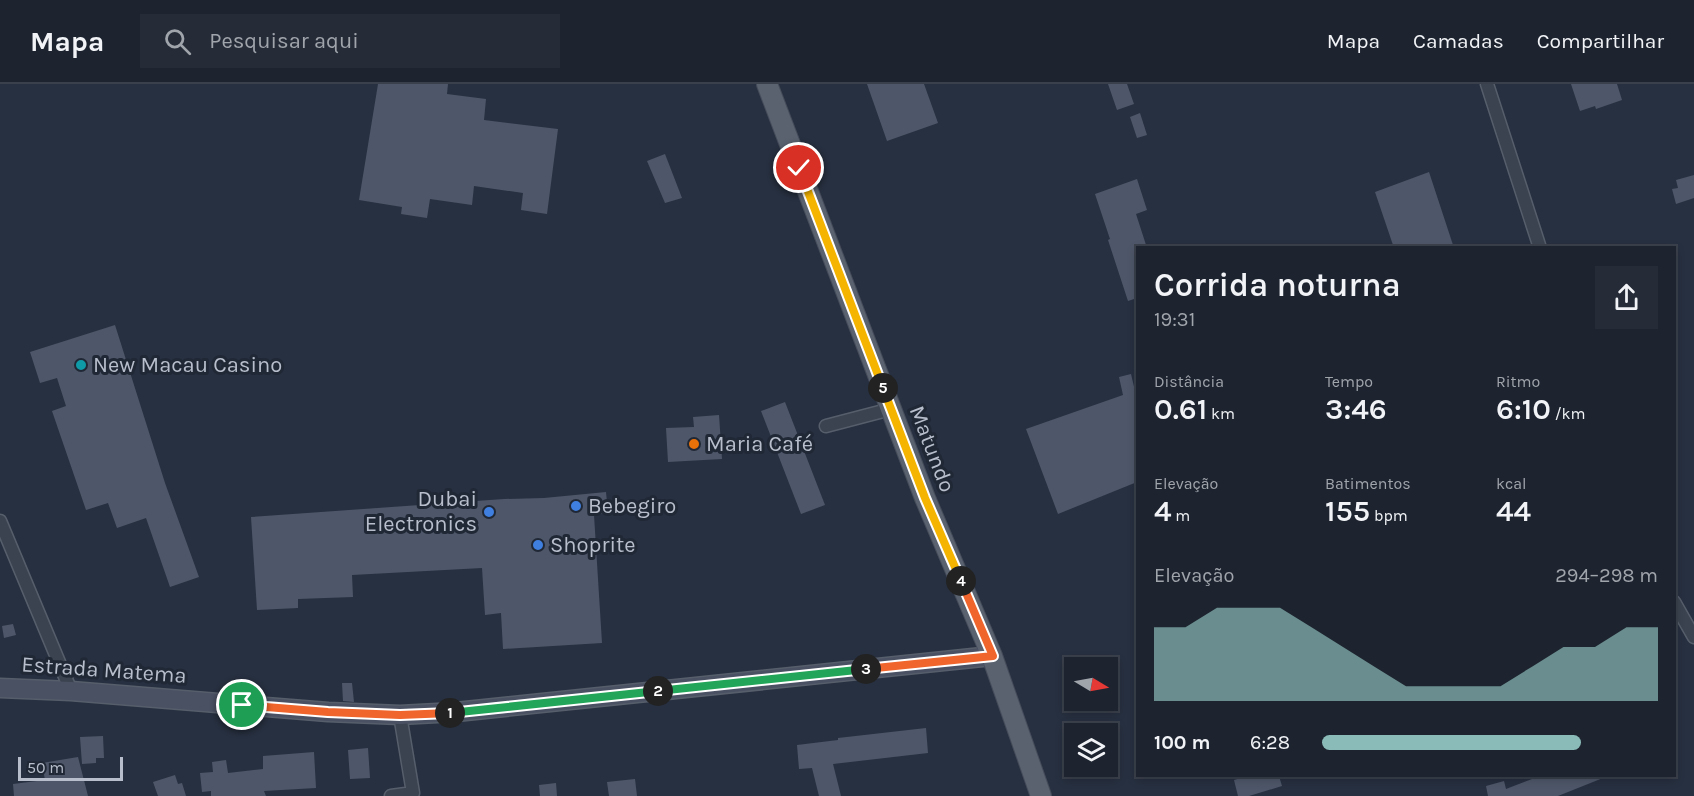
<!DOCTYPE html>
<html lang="pt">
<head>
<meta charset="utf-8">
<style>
	:root { --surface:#1d2430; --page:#252c38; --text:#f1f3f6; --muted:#a0a4ab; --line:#3b414c; --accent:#8bbbb9 }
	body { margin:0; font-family:Karla,sans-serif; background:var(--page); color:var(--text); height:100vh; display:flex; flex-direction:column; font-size:22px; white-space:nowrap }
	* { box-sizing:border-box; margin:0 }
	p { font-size:20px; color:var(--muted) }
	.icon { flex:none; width:33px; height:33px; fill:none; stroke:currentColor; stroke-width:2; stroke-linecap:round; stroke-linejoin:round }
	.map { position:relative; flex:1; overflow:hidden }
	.sheet { position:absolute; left:1136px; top:162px; width:540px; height:531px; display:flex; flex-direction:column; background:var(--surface); border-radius:0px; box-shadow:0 3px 9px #0003,0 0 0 2px var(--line) }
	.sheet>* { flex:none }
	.needle { width:39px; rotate:100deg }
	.buttons { position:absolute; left:1064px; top:573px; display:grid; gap:12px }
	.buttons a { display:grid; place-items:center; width:54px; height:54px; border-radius:0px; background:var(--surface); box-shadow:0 3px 9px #0003,0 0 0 2px var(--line); font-size:30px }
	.scale { position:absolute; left:18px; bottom:15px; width:105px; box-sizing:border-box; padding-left:6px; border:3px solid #b8becb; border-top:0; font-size:16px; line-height:21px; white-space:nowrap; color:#b8becb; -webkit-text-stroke:4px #202836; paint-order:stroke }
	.pin { position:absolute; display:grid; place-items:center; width:51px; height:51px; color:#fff; margin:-26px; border:3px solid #fff; border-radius:50%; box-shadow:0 2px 6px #0007 }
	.km { position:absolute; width:30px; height:30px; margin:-15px; border-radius:50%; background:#222; color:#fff; font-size:16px; line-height:30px; text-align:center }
	.round { display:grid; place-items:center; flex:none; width:63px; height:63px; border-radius:0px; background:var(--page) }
	.head { display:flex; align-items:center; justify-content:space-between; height:102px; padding:0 18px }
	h1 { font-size:33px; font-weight:600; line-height:45px }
	.metrics { display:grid; grid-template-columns:repeat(3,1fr); gap:9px; height:102px; padding:6px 18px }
	.metrics div { display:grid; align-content:center }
	.metrics b { font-size:30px; font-weight:600 }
	.metrics small { font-size:16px; font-weight:400 }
	.metrics p { font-size:16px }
	.chart { height:168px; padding:12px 18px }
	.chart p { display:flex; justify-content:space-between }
	.chart svg { width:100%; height:108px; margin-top:6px; fill:var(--accent); opacity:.7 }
	ul { padding:0 18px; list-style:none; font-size:20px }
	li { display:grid; grid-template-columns:96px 72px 1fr; align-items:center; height:45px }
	li i { height:15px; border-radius:8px; background:var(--accent) }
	header { display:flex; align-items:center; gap:36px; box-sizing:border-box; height:84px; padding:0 30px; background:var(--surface); border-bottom:2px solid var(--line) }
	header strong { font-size:28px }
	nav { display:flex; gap:33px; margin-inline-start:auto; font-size:21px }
	.search { width:420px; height:54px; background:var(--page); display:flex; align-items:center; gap:15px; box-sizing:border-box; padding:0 21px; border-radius:0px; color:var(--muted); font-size:22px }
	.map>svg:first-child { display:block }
</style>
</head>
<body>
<header>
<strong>Mapa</strong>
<div class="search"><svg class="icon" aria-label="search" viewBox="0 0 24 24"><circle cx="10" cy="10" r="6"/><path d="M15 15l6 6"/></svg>Pesquisar aqui</div>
<nav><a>Mapa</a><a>Camadas</a><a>Compartilhar</a></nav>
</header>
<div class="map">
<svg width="1694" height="712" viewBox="0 0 1694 712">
	<rect width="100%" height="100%" fill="#273040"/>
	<path fill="#4e5769" d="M378,0h70l-1,10 39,5 -2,21 74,9 -11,85 -26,-4 2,-17 -49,-7 -2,19 -42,-6 -3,19 -26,-4 1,-7 -43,-7z
		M867,0h57l14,39 -51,18z
		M1108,0h19l7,20 -17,6z
		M1571,0h46l5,16 -26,9 -1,-3 -15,5z
		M1140,29l7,22 -10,3 -7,-21z
		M665,70l17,44 -17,5 -18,-42z
		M1429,88l25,76h-60l-19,-56z
		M1694,91v23l-18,6 -4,-15 6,-1 -2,-8z
		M1137,95l10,31 -11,4 11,34h-10v50l-9,3 -20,-61 2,-1 -15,-45z
		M115,241l50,158 34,94 -29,10 -24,-69 -29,10 -9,-25 -22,7 -34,-99 14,-5 -9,-28 -17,5 -10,-31z
		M1131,290l4,17 2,-1v92l-79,32 -32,-85 97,-34 -4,-18z
		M785,318l40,103 -24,9 -40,-103z
		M719,331l3,44 -54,3 -2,-34 28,-1 -1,-10z
		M606,408l2,21 -14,2 8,128 -99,6 -2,-36 -16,2 -3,-47 -130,7 1,22 -55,2v9l-41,2 -6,-93 253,-18 40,-1z
		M13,540l3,11 -12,3 -2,-12z
		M342,599h10l2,19 -11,-1z
		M926,644l2,25 -95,11 8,32h-22l-7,-28 -13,1 -2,-24 41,-5v-2z
		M103,652l1,22h-8v5l-14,1 -2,-27z
		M368,664l2,30 -20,1 -2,-29z
		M314,668l2,36 -52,3 2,5h-55v-5l-9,1 -2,-19 13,-1 -1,-10 14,-2 2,13 35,-4v-13z
		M78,673l10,39h-74l-1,-12 32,-4 -3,-17z
		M175,691l3,9 4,-1 4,13h-28l-5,-14z
		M1248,692h31l3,10 -33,10h-11l-4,-16z
		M1540,692h68l-50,20h-70l-2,-10 18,-5 2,8z
		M635,695l2,17h-28l-2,-14z
		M556,699l1,13h-17l-1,-11z"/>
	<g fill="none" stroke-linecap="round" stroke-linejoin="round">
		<defs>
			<path id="street" d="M1487,0l53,164
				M826,342l65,-17
				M0,437l71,170
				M1674,518l20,35
				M391,712l22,-3 -13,-78"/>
			<path id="secondary" d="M0,604l71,3 257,21 72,3 56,-3 536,-56"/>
			<path id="primary" d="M767,0l158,414 67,158 49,140"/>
		</defs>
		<use href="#street" stroke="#565e6b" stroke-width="15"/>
		<use href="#secondary" stroke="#565e6b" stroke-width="21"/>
		<use href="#primary" stroke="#454c5a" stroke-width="22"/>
		<use href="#street" stroke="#3b4350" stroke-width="12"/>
		<use href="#secondary" stroke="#4a5163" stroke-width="18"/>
		<use href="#primary" stroke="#5a6270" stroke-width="20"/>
	</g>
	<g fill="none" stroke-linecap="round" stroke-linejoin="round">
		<defs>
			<path id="split-1" d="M242,621l86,7 72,3 50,-2"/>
			<path id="split-2" d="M450,629l208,-22"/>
			<path id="split-3" d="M658,607l208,-22"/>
			<path id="split-4" d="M866,585l127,-13 -32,-75"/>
			<path id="split-5" d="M883,304l42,110 36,83"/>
			<path id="split-6" d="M799,84l84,220"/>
		</defs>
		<use href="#split-1" stroke="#fff" stroke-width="12"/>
		<use href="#split-2" stroke="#fff" stroke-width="12"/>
		<use href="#split-3" stroke="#fff" stroke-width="12"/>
		<use href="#split-4" stroke="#fff" stroke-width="12"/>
		<use href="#split-5" stroke="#fff" stroke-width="12"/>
		<use href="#split-6" stroke="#fff" stroke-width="12"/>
		<use href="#split-1" stroke="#f0652b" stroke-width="8"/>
		<use href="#split-2" stroke="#22a559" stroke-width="8"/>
		<use href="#split-3" stroke="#22a559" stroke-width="8"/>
		<use href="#split-4" stroke="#f0652b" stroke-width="8"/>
		<use href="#split-5" stroke="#f5b400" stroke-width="8"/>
		<use href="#split-6" stroke="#f5b400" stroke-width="8"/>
	</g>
	<circle fill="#0f9aa8" stroke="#202836" stroke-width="2" cx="81" cy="281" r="6"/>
	<circle fill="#e8710a" stroke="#202836" stroke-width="2" cx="694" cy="360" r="6"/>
	<g fill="#3f7fe0" stroke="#202836" stroke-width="2">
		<circle cx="576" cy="422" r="6"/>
		<circle cx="489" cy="428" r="6"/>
		<circle cx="538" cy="461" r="6"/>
	</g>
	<g text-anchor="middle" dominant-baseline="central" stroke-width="6" stroke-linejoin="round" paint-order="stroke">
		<g font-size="22" fill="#b8becb" stroke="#202836" text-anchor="start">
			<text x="93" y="281">New Macau Casino</text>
			<text x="706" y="360">Maria Café</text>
			<text x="477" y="415" text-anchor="end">Dubai<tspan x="477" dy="25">Electronics</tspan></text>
			<text x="588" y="422">Bebegiro</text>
			<text x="550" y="461">Shoprite</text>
		</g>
		<g font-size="22" fill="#b8becb" stroke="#202836">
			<text transform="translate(932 365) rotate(69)">Matundo</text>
			<text transform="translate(104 586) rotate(4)">Estrada Matema</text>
		</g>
	</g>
</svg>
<div class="buttons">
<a><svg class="needle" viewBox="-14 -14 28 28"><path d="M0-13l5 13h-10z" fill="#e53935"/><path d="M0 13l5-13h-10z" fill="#a0a4ab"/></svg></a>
<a><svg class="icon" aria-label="layers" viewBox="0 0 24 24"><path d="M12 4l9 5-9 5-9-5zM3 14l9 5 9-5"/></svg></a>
</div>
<div class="scale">50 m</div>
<div class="pin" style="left:242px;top:621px;background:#1e9e55"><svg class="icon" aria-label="arrive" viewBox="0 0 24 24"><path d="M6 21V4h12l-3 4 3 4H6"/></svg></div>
<div class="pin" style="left:799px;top:84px;background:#d93025"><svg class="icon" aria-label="check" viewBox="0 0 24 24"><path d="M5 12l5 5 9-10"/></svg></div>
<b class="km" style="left:450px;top:629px">1</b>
<b class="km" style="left:658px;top:607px">2</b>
<b class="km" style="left:866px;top:585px">3</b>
<b class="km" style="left:961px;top:497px">4</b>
<b class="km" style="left:883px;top:304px">5</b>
<section class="sheet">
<div class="head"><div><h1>Corrida noturna</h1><p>19:31</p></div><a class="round"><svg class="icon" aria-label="share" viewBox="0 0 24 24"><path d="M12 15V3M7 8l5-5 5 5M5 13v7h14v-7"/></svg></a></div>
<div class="metrics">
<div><p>Distância</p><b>0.61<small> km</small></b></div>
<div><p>Tempo</p><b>3:46</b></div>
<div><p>Ritmo</p><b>6:10<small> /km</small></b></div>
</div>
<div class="metrics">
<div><p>Elevação</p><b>4<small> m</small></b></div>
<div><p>Batimentos</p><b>155<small> bpm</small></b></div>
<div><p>kcal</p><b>44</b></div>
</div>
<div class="chart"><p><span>Elevação</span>294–298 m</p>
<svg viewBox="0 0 160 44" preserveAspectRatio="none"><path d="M0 44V14L10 14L20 6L30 6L40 6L50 14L60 22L70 30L80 38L90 38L100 38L110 38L120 30L130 22L140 22L150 14L160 14V44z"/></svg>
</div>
<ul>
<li><b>100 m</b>6:28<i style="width:77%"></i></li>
</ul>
</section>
</div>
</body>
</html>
